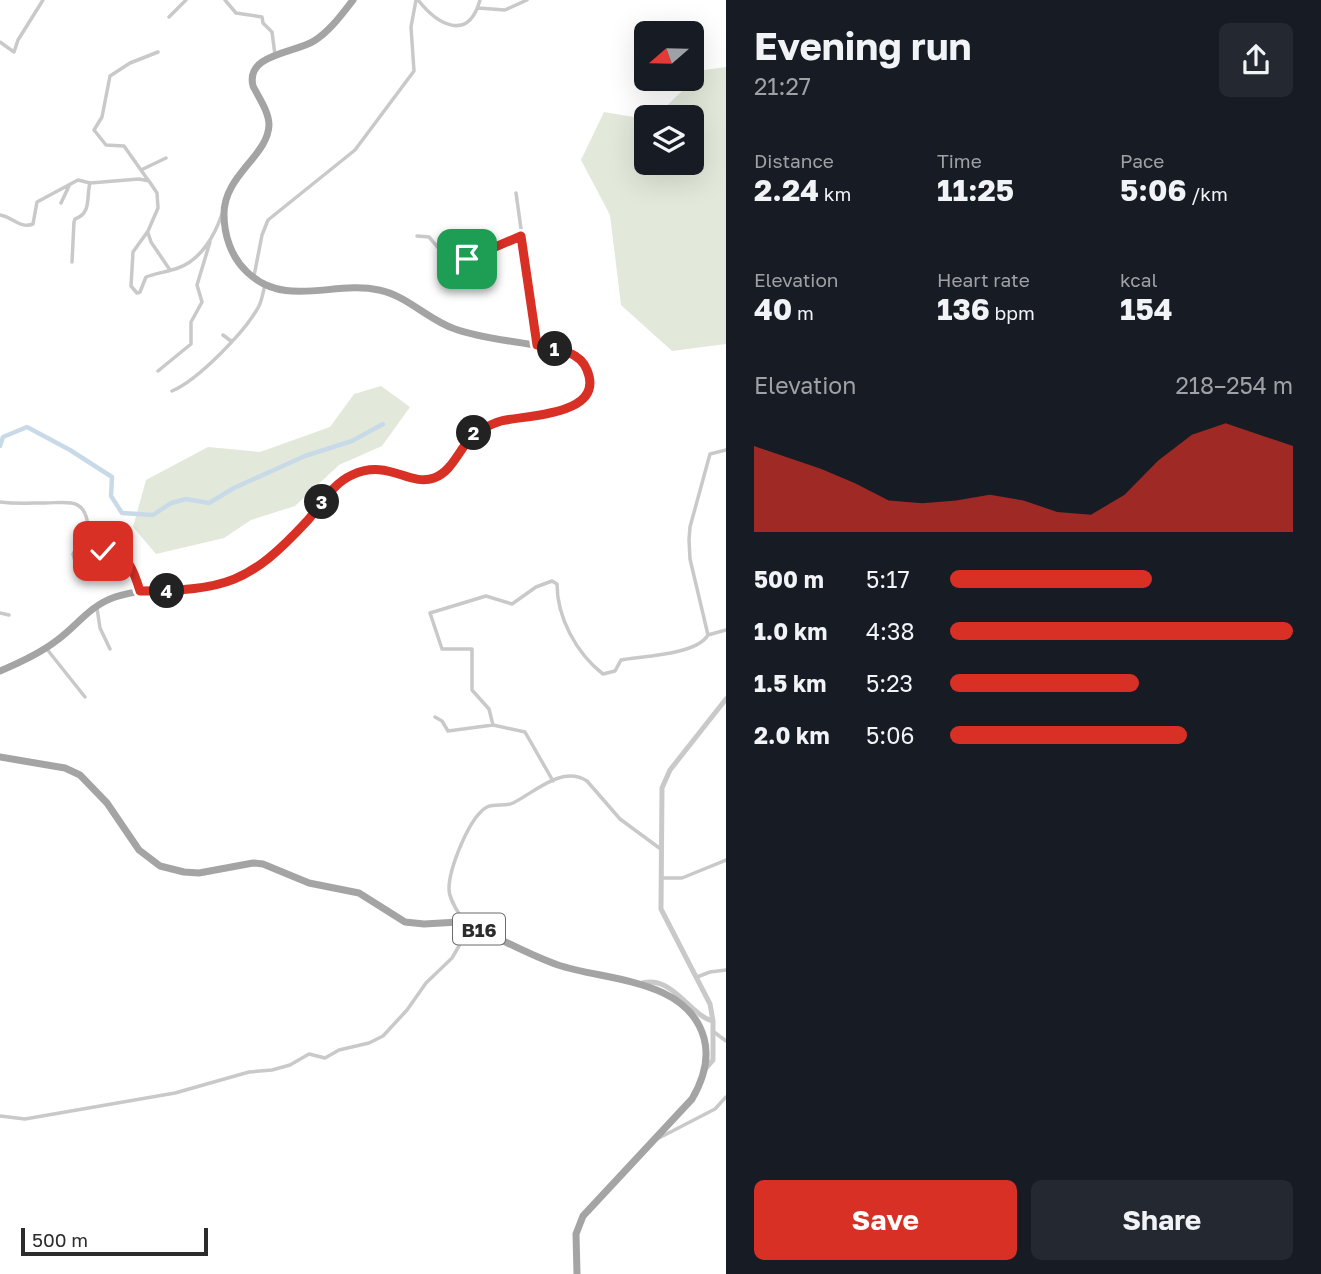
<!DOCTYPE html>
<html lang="en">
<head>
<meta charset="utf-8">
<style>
	:root { --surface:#171b24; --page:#242831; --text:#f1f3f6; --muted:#9ea1a6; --accent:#d93025 }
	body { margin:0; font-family:"Golos Text",sans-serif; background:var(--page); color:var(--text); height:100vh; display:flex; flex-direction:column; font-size:26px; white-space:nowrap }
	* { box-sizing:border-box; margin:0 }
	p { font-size:23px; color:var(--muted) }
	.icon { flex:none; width:38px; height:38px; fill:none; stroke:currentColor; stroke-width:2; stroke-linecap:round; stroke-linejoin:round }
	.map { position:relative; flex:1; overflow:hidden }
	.side { display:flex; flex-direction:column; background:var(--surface); width:595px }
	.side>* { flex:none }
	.needle { width:46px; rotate:250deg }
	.tools { position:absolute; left:634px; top:21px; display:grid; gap:14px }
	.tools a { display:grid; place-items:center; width:70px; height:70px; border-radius:10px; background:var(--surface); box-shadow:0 7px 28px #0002; font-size:35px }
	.scale { position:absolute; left:21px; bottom:18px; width:187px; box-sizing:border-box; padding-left:7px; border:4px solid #2c2c2c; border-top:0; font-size:19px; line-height:24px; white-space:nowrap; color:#2c2c2c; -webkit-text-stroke:5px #fff; paint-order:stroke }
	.pin { position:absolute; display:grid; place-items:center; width:60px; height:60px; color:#fff; margin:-30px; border-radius:14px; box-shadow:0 4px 10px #0006 }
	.km { position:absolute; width:35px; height:35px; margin:-18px; border-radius:50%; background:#222; color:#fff; font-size:19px; line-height:35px; text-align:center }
	.round { display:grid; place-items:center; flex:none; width:74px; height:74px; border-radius:10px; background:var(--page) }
	.head { display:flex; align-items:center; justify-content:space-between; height:119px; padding:0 28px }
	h1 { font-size:38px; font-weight:700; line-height:52px }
	.figures { display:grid; grid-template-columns:repeat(3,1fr); gap:10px; height:119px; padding:7px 28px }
	.figures div { display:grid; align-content:center }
	.figures b { font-size:30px; font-weight:700 }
	.figures small { font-size:19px; font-weight:400 }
	.figures p { font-size:19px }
	.chart { height:196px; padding:14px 28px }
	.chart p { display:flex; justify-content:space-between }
	.chart svg { width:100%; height:126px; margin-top:7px; fill:var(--accent); opacity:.7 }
	.button { display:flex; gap:14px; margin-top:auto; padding:14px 28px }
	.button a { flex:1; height:80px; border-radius:10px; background:var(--accent); color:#fff; font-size:28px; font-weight:700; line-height:80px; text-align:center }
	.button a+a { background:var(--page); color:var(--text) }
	ul { padding:0 28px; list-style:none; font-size:23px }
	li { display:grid; grid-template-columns:112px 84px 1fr; align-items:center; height:52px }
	li i { height:18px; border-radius:9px; background:var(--accent) }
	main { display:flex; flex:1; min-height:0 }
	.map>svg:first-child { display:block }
</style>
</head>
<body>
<main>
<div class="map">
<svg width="726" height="1274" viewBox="0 0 726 1274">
	<rect width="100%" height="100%" fill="#fff"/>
	<path fill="#e2e9da" d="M726,67v277l-54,7 -51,-46 -11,-90 -29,-55 23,-48 42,7v44h45v-46h-36l49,-47z
		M381,386l29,21 -28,39 -43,19 -44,41 -44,14 -27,18 -68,16 -23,-27 13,-47 62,-33 52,5 70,-25 24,-33z"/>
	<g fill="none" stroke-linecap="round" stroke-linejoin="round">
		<path stroke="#c8dae8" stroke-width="4.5" d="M0,446l3,-9 24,-10 43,23 42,27 -1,19 11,17 31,2 18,-12 15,-4 23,4 25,-15 71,-32 47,-15 31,-17"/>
		<path stroke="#c9c9c9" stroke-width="3.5" d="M225,0l11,13 26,4 1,6 9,9 3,23
			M418,0c19,24 50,43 62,0
			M478,8l27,2 22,-10
			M169,17l17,-17
			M0,42l14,10 4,-12 25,-40
			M141,170l25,-12
			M148,180l-24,-34 -18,-1 -12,-15 8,-13 8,-41 20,-13 28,-11
			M516,193l21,150
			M61,203l8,-17
			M0,215c13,2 20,14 33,9l4,-22 41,-22 12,3 49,-4 10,2 8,12 1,15 -10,23 -15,21 -2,34 6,7 3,-1 6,-15c10,-4 21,-5 32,-9 23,-8 37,-33 44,-54
			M148,233l3,9 19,28
			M417,236l12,1 24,28 68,-29
			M72,262l2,-40 1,-3c17,-6 11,-22 15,-36
			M254,276l8,-41 6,-15 87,-70 59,-79 -3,-44 5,-27
			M223,335l8,6
			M158,371l33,-27v-22l11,-20 -5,-17 13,-43
			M172,391c26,-11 74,-60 87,-85 3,-6 4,-14 6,-21
			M0,502c15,2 31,1 45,1 21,0 40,-7 43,23l-15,28 3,11c15,3 23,-17 40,-15l13,13 11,27
			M97,608l3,20 10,21
			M0,613l9,2
			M708,635l18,-5
			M46,648l39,49
			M435,717l7,4 6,10 45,-6 32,7 28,49
			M493,725l-4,-16 -17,-19v-41h-30l-12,-36 56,-17 26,8 24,-17 16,-6 5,3c0,33 19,69 46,90l12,-3 6,-11c22,-4 75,-5 87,-25l-18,-76 -1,-19 1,-13 20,-73 16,-4
			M662,878h20l44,-18
			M697,977l13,-5 16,-2
			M714,1032l12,9
			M0,1116l25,3 150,-26 74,-21 23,-2 18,-5 19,-11 16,4 14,-8 30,-7 14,-7 24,-26 19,-27 26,-25 7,-12 6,-22c-5,-10 -16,-23 -16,-35 0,-20 20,-72 38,-82 8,-4 18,0 26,-4 22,-11 49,-38 74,-22l33,38 42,31
			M657,1139l58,-30 11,-12"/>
		<path stroke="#c9c9c9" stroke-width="5" d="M639,984c32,-12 51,32 74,37
			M705,1069l8,-9v-39l-3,-17 -49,-95 1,-121 8,-18 56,-71"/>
		<path stroke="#a4a4a4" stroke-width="7" d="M0,671c19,-8 39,-17 56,-30 21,-15 33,-35 59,-44 48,-16 89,4 138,-27 24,-14 44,-37 61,-58 10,-12 19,-28 33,-35 40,-21 59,10 87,1 20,-7 24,-34 42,-46 7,-4 16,-8 24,-11 25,-6 89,-3 89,-40 0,-14 -8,-22 -20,-28 -37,-12 -78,-11 -114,-24 -27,-9 -47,-33 -76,-39 -45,-10 -93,19 -132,-18 -16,-15 -23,-37 -23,-58 0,-39 44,-58 45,-89 0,-13 -10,-27 -16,-39 -8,-32 42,-33 61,-45 16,-10 28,-27 39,-41
			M0,757l65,11 15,7 27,28 32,47 21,16 24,6 15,1 54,-10 10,1 46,19 50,10 46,29 19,2 35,-2 6,2c32,12 61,30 93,41 48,16 129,13 146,73 6,22 -1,42 -12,61l-109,117 -7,18 1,40"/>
	</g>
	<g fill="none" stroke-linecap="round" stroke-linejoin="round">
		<defs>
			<path id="route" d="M103,551l13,-1c14,10 19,25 24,41 86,-1 109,-7 168,-71 14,-16 24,-36 44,-45 36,-17 57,12 82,3 22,-8 27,-38 47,-48 7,-4 13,-7 20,-9 24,-6 105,-5 86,-51 -7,-19 -32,-22 -50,-25l-16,-109 -54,23"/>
		</defs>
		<use href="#route" stroke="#fff" stroke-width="14"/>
		<use href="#route" stroke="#d93025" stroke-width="9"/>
	</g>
	<g text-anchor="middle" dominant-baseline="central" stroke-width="7" stroke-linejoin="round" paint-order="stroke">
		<rect fill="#fff" stroke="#6b6b6b" stroke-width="2" x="453" y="913.5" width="52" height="31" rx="5"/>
		<g font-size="19" font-weight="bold" fill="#2c2c2c">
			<text x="479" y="929">B16</text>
		</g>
	</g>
</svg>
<div class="tools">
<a><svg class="needle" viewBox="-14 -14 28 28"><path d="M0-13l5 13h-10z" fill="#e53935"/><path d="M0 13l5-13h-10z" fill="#9ea1a6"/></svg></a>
<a><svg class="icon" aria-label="layers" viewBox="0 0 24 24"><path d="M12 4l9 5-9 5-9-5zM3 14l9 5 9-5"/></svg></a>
</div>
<div class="scale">500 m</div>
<div class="pin" style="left:467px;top:259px;background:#1e9e55"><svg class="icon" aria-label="arrive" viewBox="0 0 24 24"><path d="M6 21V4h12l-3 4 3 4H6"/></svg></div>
<div class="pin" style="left:103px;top:551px;background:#d93025"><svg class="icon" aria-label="check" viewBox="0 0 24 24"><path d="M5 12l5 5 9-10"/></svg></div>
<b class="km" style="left:555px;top:349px">1</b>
<b class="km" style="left:474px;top:433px">2</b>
<b class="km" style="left:322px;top:502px">3</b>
<b class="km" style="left:167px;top:591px">4</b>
</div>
<section class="side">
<div class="head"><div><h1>Evening run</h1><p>21:27</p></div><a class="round"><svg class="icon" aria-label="share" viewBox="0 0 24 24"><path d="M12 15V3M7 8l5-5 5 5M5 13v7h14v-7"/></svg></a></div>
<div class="figures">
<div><p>Distance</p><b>2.24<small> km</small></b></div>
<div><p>Time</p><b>11:25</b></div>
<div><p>Pace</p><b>5:06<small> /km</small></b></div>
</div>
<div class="figures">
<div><p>Elevation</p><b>40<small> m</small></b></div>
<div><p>Heart rate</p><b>136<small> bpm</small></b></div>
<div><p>kcal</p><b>154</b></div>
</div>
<div class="chart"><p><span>Elevation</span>218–254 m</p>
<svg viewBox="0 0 160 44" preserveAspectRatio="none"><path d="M0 44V14L10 18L20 22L30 27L40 33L50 34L60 33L70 31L80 33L90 37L100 38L110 31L120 19L130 10L140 6L150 10L160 14V44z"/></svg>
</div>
<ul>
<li><b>500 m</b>5:17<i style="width:59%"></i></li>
<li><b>1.0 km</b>4:38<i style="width:100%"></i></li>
<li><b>1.5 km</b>5:23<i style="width:55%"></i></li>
<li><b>2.0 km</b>5:06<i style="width:69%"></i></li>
</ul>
<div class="button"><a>Save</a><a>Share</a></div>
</section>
</main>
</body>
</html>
